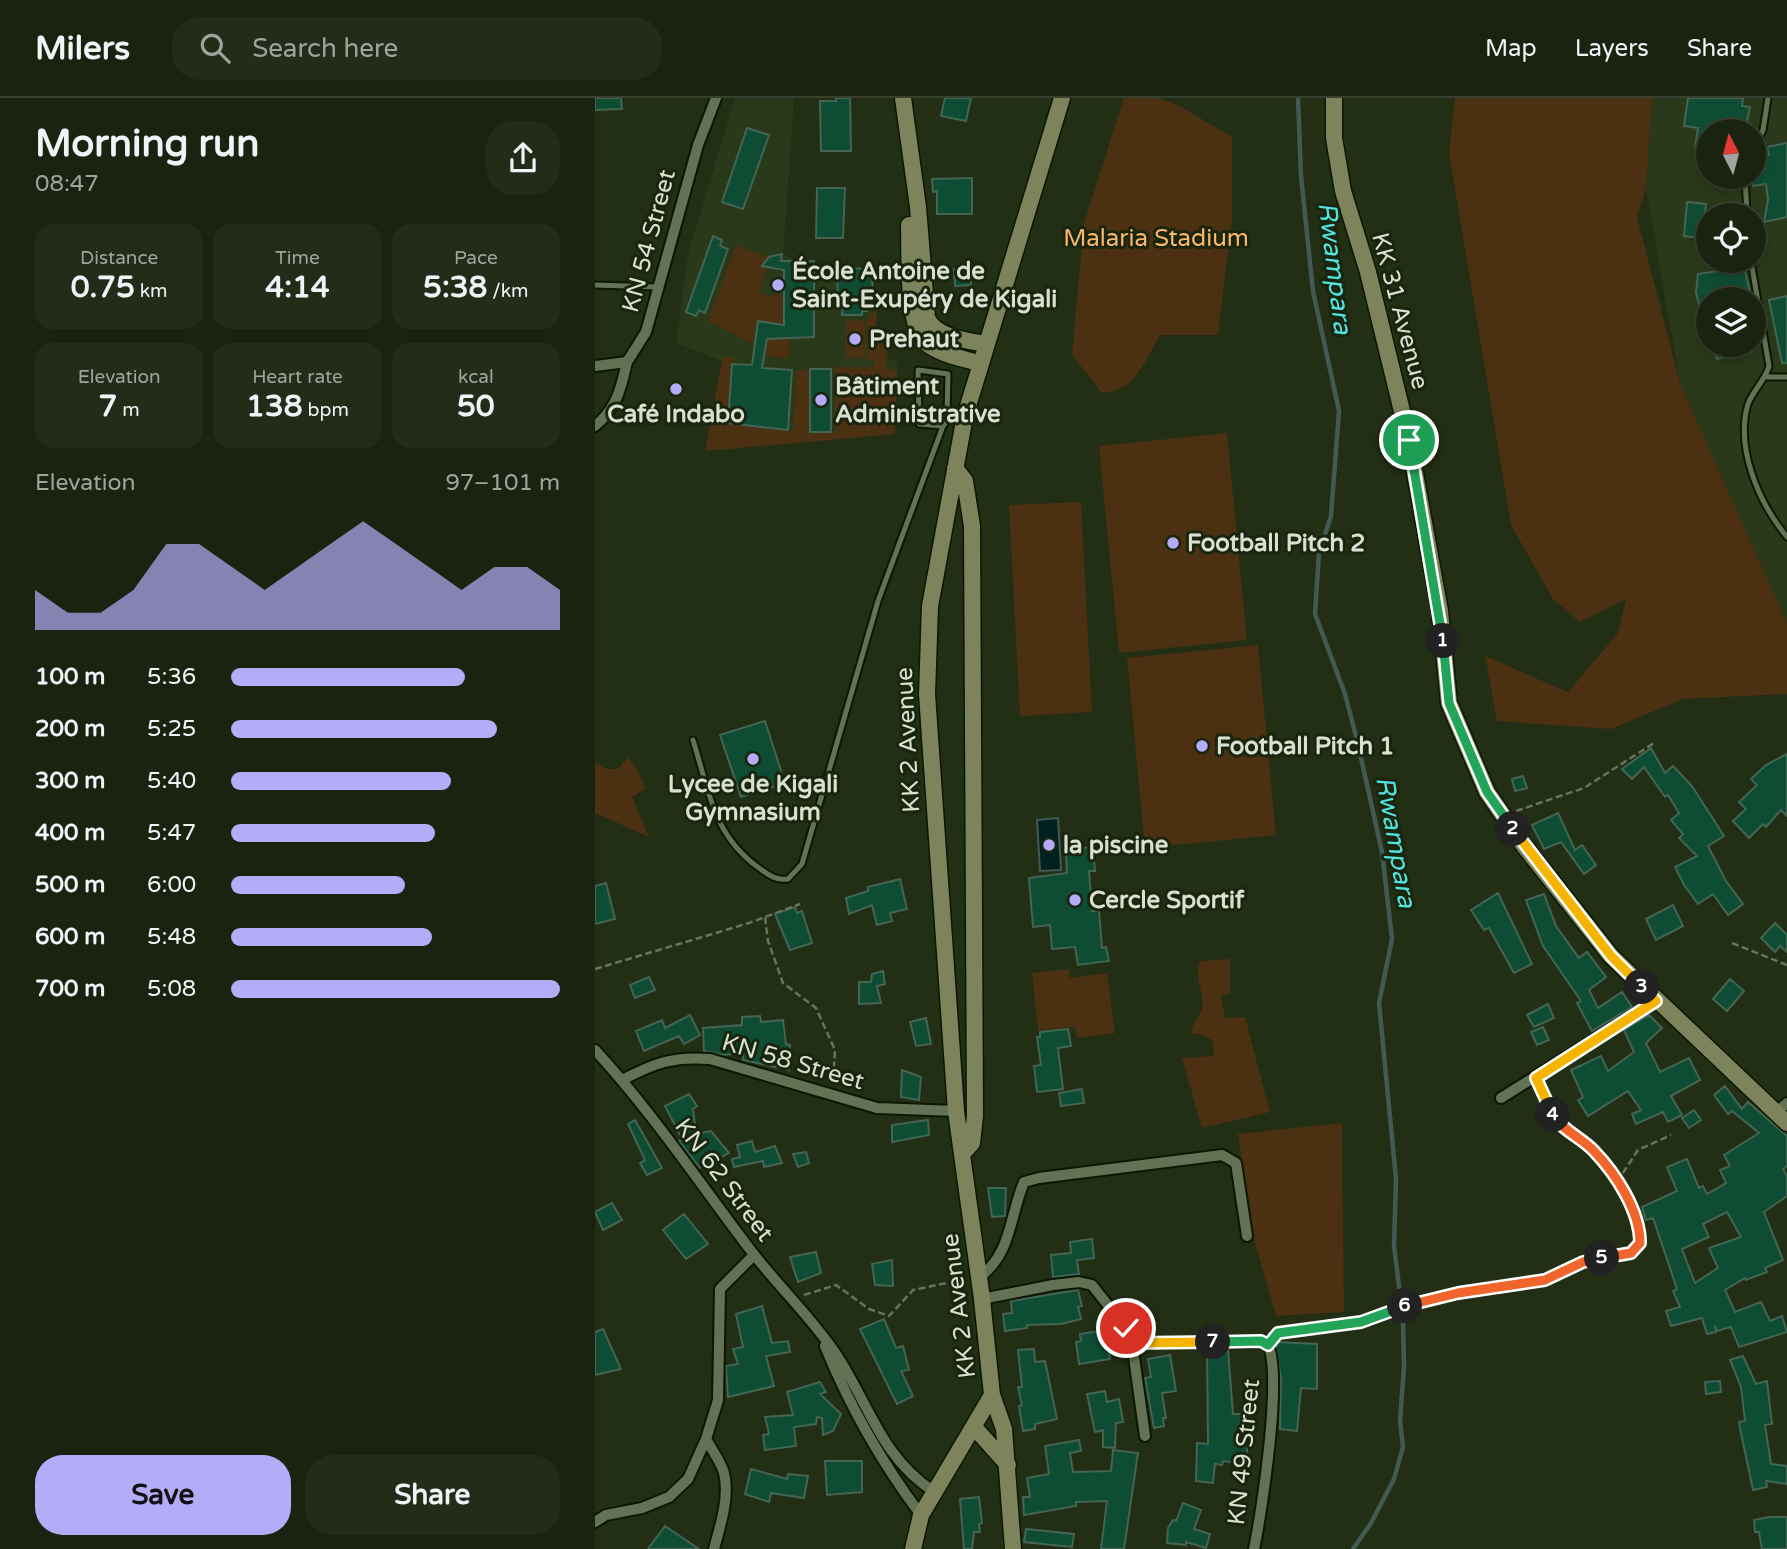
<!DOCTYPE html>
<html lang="en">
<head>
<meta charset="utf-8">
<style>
	:root { --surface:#1a2310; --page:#232b19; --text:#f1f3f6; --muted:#9fa49f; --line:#384030; --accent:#b5acf8 }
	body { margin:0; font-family:"Varela Round",sans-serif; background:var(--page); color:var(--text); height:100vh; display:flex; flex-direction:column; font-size:26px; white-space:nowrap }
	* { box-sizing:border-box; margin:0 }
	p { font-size:23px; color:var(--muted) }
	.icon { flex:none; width:38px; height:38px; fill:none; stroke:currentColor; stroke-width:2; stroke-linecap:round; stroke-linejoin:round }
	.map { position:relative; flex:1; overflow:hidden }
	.sheet { display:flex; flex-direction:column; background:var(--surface); width:595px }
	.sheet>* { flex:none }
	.needle { width:46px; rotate:354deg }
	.tools { position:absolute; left:1101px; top:21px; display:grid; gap:14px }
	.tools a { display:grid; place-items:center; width:70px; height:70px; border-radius:50%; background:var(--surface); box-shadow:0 4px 10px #0003,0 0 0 2px var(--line); font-size:35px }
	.pin { position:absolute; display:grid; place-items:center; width:60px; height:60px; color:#fff; margin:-30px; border:4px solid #fff; border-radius:50%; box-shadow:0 2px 7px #0007 }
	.km { position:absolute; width:35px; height:35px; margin:-18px; border-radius:50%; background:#222; color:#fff; font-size:19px; line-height:35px; text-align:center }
	.round { display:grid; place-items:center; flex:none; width:74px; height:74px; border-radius:28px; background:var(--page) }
	.summary { display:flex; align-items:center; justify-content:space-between; height:119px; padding:0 35px }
	h1 { font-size:38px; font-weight:700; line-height:52px }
	.figures { display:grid; grid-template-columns:repeat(3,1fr); gap:10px; height:119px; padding:7px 35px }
	.figures div { display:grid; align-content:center; border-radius:18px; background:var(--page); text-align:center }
	.figures b { font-size:30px; font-weight:700 }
	.figures small { font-size:19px; font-weight:400 }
	.figures p { font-size:19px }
	.chart { height:196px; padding:14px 35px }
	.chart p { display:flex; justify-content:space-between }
	.chart svg { width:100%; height:126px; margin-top:7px; fill:var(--accent); opacity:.7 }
	.cta { display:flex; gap:14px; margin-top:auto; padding:14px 35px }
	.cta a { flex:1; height:80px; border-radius:28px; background:var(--accent); color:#111; font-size:28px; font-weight:700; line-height:80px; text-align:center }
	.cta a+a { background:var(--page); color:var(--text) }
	ul { padding:0 35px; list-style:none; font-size:23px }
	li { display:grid; grid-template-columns:112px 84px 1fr; align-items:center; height:52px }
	li i { height:18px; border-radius:9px; background:var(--accent) }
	header { display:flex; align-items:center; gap:42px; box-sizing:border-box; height:98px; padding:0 35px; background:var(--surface); border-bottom:2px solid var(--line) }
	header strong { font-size:33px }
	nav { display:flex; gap:38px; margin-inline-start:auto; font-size:24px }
	.search { width:490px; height:63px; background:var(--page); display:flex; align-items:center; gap:18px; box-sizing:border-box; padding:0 24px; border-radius:28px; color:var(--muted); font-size:26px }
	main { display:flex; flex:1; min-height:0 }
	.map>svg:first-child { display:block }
</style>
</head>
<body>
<header>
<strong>Milers</strong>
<div class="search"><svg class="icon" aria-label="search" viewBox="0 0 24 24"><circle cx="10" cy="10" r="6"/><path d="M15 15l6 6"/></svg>Search here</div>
<nav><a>Map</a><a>Layers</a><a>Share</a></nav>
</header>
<main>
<section class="sheet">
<div class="summary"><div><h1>Morning run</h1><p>08:47</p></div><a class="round"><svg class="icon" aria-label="share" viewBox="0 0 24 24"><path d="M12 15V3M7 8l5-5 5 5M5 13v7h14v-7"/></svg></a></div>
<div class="figures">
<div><p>Distance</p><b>0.75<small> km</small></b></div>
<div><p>Time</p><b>4:14</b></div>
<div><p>Pace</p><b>5:38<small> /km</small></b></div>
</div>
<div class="figures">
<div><p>Elevation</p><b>7<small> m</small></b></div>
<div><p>Heart rate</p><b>138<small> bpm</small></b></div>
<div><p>kcal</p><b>50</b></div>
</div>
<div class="chart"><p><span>Elevation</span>97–101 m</p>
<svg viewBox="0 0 160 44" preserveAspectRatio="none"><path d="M0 44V30L10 38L20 38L30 30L40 14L50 14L60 22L70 30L80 22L90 14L100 6L110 14L120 22L130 30L140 22L150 22L160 30V44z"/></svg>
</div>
<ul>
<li><b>100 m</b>5:36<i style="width:71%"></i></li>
<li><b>200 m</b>5:25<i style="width:81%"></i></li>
<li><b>300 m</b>5:40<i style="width:67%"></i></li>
<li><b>400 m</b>5:47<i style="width:62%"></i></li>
<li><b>500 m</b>6:00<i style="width:53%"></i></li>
<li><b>600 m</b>5:48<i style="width:61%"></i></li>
<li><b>700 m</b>5:08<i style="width:100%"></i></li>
</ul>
<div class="cta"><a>Save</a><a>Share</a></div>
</section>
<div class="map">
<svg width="1192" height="1451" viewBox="0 0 1192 1451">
	<rect width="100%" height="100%" fill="#222f15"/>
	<path fill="#2a391a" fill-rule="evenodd" d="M140,0h59l-11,155 13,8h18l12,8 46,-1 1,33 4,5 -1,31 11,1 1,21 10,3 -3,72 -190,17 17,-90 -46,-18 12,-89z
		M1057,0h135v525l-107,-240 -34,-195zM1113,33h45v46h-45zM1113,117h45v46h-45zM1113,201h45v46h-45z"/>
	<path fill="#4b3012" d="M529,0h34l20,7 54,32v81l-14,117h-58c-15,25 -25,58 -58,58l-30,-38 12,-132z
		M860,0h197l-6,90 -9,29 43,166 107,240v71l-104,5 -72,30 -114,-8 -12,-65 83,36 50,-59 8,-34 -46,23 -27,-23 -42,-74 -62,-372z
		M141,147l33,12 -10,36 14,4 1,-4 13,3 -3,42 6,1 -1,20 -25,-3 5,-33 -13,-3 -3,24 -45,-23z
		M282,208l-3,43 2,-11h11l-1,31 11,1 -2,64 -190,17 18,-95 12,3 -3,5 38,5 -4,60 27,2 3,-60 14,-2v62l25,1v-65h39v-7h-7v-40z
		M251,222l19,1v37h-20z
		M632,335l20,207 -128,13 -20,-207z
		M486,404l11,210 -72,4 -11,-211z
		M663,547l18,190 -131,13 -18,-190z
		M33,659l10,14 7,18 -13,8 17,40 -54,-24v-51l11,7h12z
		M635,861v34l-9,3 4,22 20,-1 25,95 -68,16 -20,-70 32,-2 -1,-15 -11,-7h-11c0,-11 9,-16 11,-26 3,-16 -9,-32 -2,-47z
		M474,871l1,9 37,-5 8,60 -38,5 -2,-11 -37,3 -6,-57z
		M747,1025l2,189 -68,4 -21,-73 -17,-109z"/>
	<path fill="#012020" stroke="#425a55" stroke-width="2" d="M463,720l3,52 -21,1 -3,-51z"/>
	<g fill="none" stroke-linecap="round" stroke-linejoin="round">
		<path stroke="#425a55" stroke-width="4.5" d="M703,0l3,78 12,115 26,120 -8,105 -12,37 -4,61 30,80 12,46 25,112 10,87 -13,64 17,176 -2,67 9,72 1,49 -4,53 3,27 -9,32 -23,44 -18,26"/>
	</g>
	<path fill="#0f4c34" stroke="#446454" stroke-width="2" fill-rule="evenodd" d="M0,0h26l1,11 -27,1z
		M241,0h14l1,53h-30l-1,-50h16z
		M350,0h26l-5,23 -25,-5z
		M1093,0h55l-1,8 8,1 -5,24h-37v17l-13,-2 3,-18 -14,-2z
		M152,30l22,7 -26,74 -21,-7z
		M1192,45v74l-23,5 4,-22 -2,-16 -13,2v-15l12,-2 -2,-13 6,-1 -2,-8z
		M377,80v36h-35v-23l-4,1 -1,-13z
		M222,90h28l-2,50h-27z
		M1092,104l19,2 -4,34 -18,-2z
		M118,138l9,4 -2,6 8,3 -23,64 -6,-3 -3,6 -10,-4z
		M187,156l-1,7h33v76l-47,2 -5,29 30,2 -4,60 -60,-7 4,-59 20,1 6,-44 26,4v-55l-22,-4 7,-9z
		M1149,169l7,29 -43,3v27h-4l-8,-34 2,-18z
		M277,170l1,33h-6v10h-5v4h-20l1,-13h-5l-1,-33z
		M375,170l1,17 -16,1 -1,-17z
		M1192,198v67h-5l-13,-63z
		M1118,247h43v3l-39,11z
		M215,271h21v63h-21z
		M170,623l20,62 -44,14 -21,-62z
		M1056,650l14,25 8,-7 19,20 32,50 -16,10 18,35 17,23 -15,11 -15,-21 -15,10 -14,-19 -9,-18 22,-11 -18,-18 4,-4 -12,-14 8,-7 -11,-18 -3,2 -21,-30 -12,12 -10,-10z
		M1192,656v62l-6,-6 -15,17 -3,-3 -14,14 -16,-17 13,-12 -7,-7 18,-17 -6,-6 15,-14z
		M928,678l4,12 -12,3 -3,-12z
		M963,715l17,37 7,-5 14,20 -12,9 -23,-32 -17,7 -12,-24z
		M498,749l2,24h-6l3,40h7l3,37 4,-1 3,14 -31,4 -3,-18 -23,2 -2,-24 -17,2 -4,-49 38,-5 -1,-19 8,-1v-4z
		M305,781l7,30 -17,4 2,8 -15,4 -5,-20 -23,9 -3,-16 22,-7v-4z
		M11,785l9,36 -20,5v-38z
		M903,795l34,71 -18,9 -25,-45 -5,2 -13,-20z
		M949,796l12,32 23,32 8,-6 19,25 -17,13 9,18 24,-16 10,15 -40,24 -15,-28 4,-2 -38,-55 -17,-46z
		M1078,807l10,21 -27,14 -10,-21z
		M200,809l2,6 5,-2 10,32 -22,7 -15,-36z
		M1180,825l12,12v17l-7,-6 -5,6 -14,-14z
		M288,873l2,13 -8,2 4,17 -22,1v-22h12l1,-8z
		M54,879l6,13 -20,8 -5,-13z
		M1135,881l14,12 -17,20 -14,-12z
		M953,906l6,14 -20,9 -7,-12z
		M95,917l10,20 -16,9 -5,-8 -35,15 -8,-20 26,-11 3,8z
		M1054,917l13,13 -16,15 14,29 29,-14 11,22 -29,16 11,19 -14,7 -5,-10 -27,12 -4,-10 9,-4 -13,-19 -40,25 -10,-16 5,-3 -12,-27 30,-14 7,15 26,-19 -10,-22z
		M165,918l1,6 22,-2 3,24 4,1 -1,25 -46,-10v-7l-20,2 -19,-4 -1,-23 39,-3v-8z
		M331,920l5,26 -15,2 -6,-24z
		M948,929l6,13 -12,5 -6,-13z
		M473,931l3,17 -13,2 5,41 -26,3 -3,-26 7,-1 -4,-28h3v-5z
		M307,972l19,7 -2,23 -18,-3z
		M1130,988l17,23 6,-7 39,34v30l-4,3 4,7v20l-23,16 19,48 -18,8 2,4 -21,8 -1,-2 -20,12 10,22 26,-10 9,19 12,-5 5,16 -48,15 -8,-20 -14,4 -2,-5 1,6 -9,2 -5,-16 -31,8 -5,-15 14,-4 -7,-16 4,-2 -24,-71 -7,2 -4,-13 35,-16 -10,-24 20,-8 12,29 4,-2 4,8 19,-11 -6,-13 10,-4 -6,-11 35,-22 -27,-22 -4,3 -14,-19zM1132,1114l14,25 -32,11 9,20 -23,15 -13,-34 27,-12 -6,-13z
		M487,991l2,14 -23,3 -2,-13z
		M94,996l8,12 -4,3 3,25 15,-3 18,22 -29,15 -21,-27 3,-2 -17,-33z
		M1099,1012l7,10 -12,8 -7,-10z
		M40,1022l27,48 -15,7 -7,-12 5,-3 -17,-36z
		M333,1022l1,15 -37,7v-17z
		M157,1043l3,11 20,-6 7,17 -18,4 -1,-6 -29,6 -2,-8 8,-2 -3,-12z
		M211,1054l3,11 -11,4 -5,-13z
		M393,1090h18l-1,28 -13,1z
		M17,1105l10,17 -19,10 -8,-18z
		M89,1116l24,30 -22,15 -23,-29z
		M497,1141l2,19 -17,2 2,14 -26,3 -2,-22 20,-2 -1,-11z
		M221,1154l5,21 -23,9 -8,-25z
		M297,1162l1,26 -18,-1 -3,-21z
		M483,1192l4,16 -4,1 3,12 -20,5 -34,1v3l-22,3 -2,-17 9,-1 -1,-12z
		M167,1208l10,37 16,-2 2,11 -24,4 8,30 -46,11 -2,-31 12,-2 -5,-15 10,-2 -7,-33z
		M289,1221l12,29 7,-2 6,24 -8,1 12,25 -16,8 -37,-75z
		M8,1231l18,40 -26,6v-43z
		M511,1232l4,29 -31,5 -3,-22 5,-1 -1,-7z
		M680,1244l42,2v45l-16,-1 -4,43 -17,-2 1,-51z
		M439,1251l1,13 10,-1 12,58 -22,5v5l-12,2 -4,-25 3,-1 -4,-18h4l-4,-37z
		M633,1252l5,64h17l-4,50 -23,-3 -1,4 -7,-1 -2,19 -17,-2 1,-38 11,1 -1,-93z
		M575,1257l6,36 -14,2 4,25h-3l1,8 -10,2 -9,-50 6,-1 -3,-18z
		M1148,1258l13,28 11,-3 5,43 -7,1 6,39 16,2v18l-21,-3 1,6 -14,3 -13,-62 -1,-6 6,-1 -4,-34 -11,-27z
		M1125,1283l1,11 -15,2 -1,-12z
		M225,1284l6,10 -6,2 21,20 -8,17 -10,4 -1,-17 -5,-1 -1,7 -22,3 2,19 -31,4 -2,-15 6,-1 -4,-17 28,-2 -6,-23z
		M510,1293l2,11 12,-3 4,23 -7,1 -1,25 -12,-1v-17l-8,2 -8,-38z
		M484,1342l2,11 -11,2 3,19 38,-1 2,-21 25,3 -14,96h-23l6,-48 -31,1v4l-52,9 -1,-18h7l-3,-19 22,-4 -4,-28z
		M230,1363h37v31l-35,3z
		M156,1371l36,10 1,-5 20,2 -4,22 -33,-5 -2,9 -24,-8z
		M384,1399l3,26 -3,1 1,8h-6l-2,17h-8l-4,-50z
		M588,1405l18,7 -7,19 16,5 -4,14 -20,-6v3l-19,-2 1,-15 5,-8 3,1z
		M1174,1419h18v32h-25l-3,-17h-4l-1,-12z
		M70,1428l34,23h-51z
		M431,1431l48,5 -2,13 -48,-5z"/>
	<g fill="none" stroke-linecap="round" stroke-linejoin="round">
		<defs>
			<path id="lane" d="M1158,55l10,-23 5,-32
				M1150,79l2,38
				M1156,163l18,105c-4,15 -16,24 -21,38 -13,44 11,99 39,133
				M0,187l62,2
				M1171,279h21
				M348,328l-24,-2 -1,-54 30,4 -1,43
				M98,642c16,51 20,95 66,128 10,7 17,13 29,11l14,-15 76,-263 65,-175 9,-11h12"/>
			<path id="street" d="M0,268l32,-4 19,-30 52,-187 18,-47
				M0,328c22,-18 26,-38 32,-64
				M0,952c58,63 105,134 157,202 27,35 59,65 84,102 33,50 45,103 97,137
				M27,982c33,-17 51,-24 88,-21l167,49 79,3
				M906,1000l155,-97
				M1181,1014l11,-9
				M385,1179c32,-25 29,-59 44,-95l15,-4 183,-23 14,8 11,73
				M387,1201l71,-14 26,-3 13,3 34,43 6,15 134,-1c19,22 -5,174 -12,207
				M537,1245l13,93
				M230,1248c25,61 56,116 96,169
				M111,1341c6,11 15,23 18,34 6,24 -4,53 -10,76
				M0,1424l11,-7 36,-7 27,-11 19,-18 18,-40 12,-39 2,-111 34,-34"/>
			<path id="secondary" d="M308,0l15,109 9,111c9,20 42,23 60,26
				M739,0v40l9,53 25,81 41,168 31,171 9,92 38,89 37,54 87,110 176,167
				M314,127c1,25 -3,100 16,117 15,13 38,16 56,22
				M360,370l10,13 7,45 3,590 -3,27 -10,11
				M397,1297l12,34 9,120
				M379,1329l34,38
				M318,1451l8,-34 71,-120 -10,-96 -26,-188 -29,-417 3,-88 35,-190 97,-318"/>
		</defs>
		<use href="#lane" stroke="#0b1701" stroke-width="9"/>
		<use href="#street" stroke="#0b1701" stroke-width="14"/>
		<use href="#secondary" stroke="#0b1701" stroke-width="19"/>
		<path stroke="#68735d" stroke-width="2.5" stroke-dasharray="7 3.5" stroke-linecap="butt" d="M921,713l68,-23 70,-45
			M170,819l3,24 15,42 33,25 19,42 -2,33
			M1137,845l55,22
			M0,871l154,-46 51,-19
			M1022,1084l21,-32 33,-15
			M209,1197l32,-10 33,24 20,7 24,-26 53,-11
			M679,1238l88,-14 64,-22 32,-7 87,-13 38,-18 48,-9c26,-19 -20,-84 -37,-102 -11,-11 -28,-18 -37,-30 -8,-10 -12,-22 -17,-34"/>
		<use href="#lane" stroke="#637255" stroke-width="5"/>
		<use href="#street" stroke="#637255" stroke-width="10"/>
		<use href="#secondary" stroke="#7d835a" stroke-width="16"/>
	</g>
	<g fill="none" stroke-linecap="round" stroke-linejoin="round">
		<defs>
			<path id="split-1" d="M814,342l34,201"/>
			<path id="split-2" d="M848,543l6,62 38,89 26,37"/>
			<path id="split-3" d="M918,731l98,127 31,31"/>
			<path id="split-4" d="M958,1017l-17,-37 120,-77 -14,-14"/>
			<path id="split-5" d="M958,1017c10,16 29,23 41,36 22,23 46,60 46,92l-9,10 -29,5"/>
			<path id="split-6" d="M810,1208l53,-13 87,-13 38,-18 19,-4"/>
			<path id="split-7" d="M618,1244l48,-1 7,4 10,-12 83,-11 44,-16"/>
			<path id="split-8" d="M531,1230l6,15 81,-1"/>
		</defs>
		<use href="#split-1" stroke="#fff" stroke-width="14"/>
		<use href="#split-2" stroke="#fff" stroke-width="14"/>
		<use href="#split-3" stroke="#fff" stroke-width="14"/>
		<use href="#split-4" stroke="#fff" stroke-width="14"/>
		<use href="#split-5" stroke="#fff" stroke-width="14"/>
		<use href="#split-6" stroke="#fff" stroke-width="14"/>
		<use href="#split-7" stroke="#fff" stroke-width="14"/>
		<use href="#split-8" stroke="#fff" stroke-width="14"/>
		<use href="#split-1" stroke="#22a559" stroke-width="9"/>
		<use href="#split-2" stroke="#22a559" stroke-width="9"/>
		<use href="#split-3" stroke="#f5b400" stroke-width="9"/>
		<use href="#split-4" stroke="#f5b400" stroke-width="9"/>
		<use href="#split-5" stroke="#f0652b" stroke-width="9"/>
		<use href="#split-6" stroke="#f0652b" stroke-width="9"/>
		<use href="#split-7" stroke="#22a559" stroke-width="9"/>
		<use href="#split-8" stroke="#f5b400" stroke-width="9"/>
	</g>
	<g fill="#b5acf8" stroke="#19250c" stroke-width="2.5">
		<circle cx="183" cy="187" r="7"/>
		<circle cx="260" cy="241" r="7"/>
		<circle cx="81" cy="291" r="7"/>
		<circle cx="226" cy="302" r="7"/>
		<circle cx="578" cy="445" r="7"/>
		<circle cx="607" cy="648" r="7"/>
		<circle cx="158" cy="661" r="7"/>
		<circle cx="454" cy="747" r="7"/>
		<circle cx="480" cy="802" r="7"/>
	</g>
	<g text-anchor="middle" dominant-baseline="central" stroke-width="6" stroke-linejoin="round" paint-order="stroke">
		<g font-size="24" fill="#fab66b" stroke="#19250c">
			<text x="561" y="140">Malaria Stadium</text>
		</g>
		<g font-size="24" fill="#d8e0d1" stroke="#19250c">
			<text transform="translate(54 143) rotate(-75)">KN 54 Street</text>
			<text transform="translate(805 213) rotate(75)">KK 31 Avenue</text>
			<text transform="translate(313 642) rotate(-93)">KK 2 Avenue</text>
			<text transform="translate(198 964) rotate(16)">KN 58 Street</text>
			<text transform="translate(129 1082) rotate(53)">KN 62 Street</text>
			<text transform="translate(364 1208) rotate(-97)">KK 2 Avenue</text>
			<text transform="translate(649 1354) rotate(-84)">KN 49 Street</text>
		</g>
		<g font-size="24" font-weight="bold" fill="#d8e0d1" stroke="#19250c" text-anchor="start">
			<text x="197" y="173">École Antoine de<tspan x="197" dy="28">Saint-Exupéry de Kigali</tspan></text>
			<text x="274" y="241">Prehaut</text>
			<text x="240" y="288">Bâtiment<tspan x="240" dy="28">Administrative</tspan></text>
			<text x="81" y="316" text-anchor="middle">Café Indabo</text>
			<text x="592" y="445">Football Pitch 2</text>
			<text x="621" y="648">Football Pitch 1</text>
			<text x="158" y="686" text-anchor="middle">Lycee de Kigali<tspan x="158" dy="28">Gymnasium</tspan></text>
			<text x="468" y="747">la piscine</text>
			<text x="494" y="802">Cercle Sportif</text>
		</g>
		<g font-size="26" font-style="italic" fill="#52e2e0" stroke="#19250c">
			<text transform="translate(740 170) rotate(83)">Rwampara</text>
			<text transform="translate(801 744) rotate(80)">Rwampara</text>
		</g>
	</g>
</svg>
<div class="tools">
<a><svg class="needle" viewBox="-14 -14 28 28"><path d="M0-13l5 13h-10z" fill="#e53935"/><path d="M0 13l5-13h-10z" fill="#9fa49f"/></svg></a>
<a><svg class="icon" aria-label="locate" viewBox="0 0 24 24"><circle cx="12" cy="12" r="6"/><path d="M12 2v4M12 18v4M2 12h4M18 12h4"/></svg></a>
<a><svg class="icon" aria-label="layers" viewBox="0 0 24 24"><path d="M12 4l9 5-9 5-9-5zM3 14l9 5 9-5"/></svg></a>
</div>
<div class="pin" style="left:814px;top:342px;background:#1e9e55"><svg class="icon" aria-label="arrive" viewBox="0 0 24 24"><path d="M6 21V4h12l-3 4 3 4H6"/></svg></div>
<div class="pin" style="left:531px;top:1230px;background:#d93025"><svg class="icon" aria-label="check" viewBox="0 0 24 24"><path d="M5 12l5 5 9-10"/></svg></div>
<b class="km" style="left:848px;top:543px">1</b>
<b class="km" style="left:918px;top:731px">2</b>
<b class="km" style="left:1047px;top:889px">3</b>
<b class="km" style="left:958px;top:1017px">4</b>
<b class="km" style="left:1007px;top:1160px">5</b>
<b class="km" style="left:810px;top:1208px">6</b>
<b class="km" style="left:618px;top:1244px">7</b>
</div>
</main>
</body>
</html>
